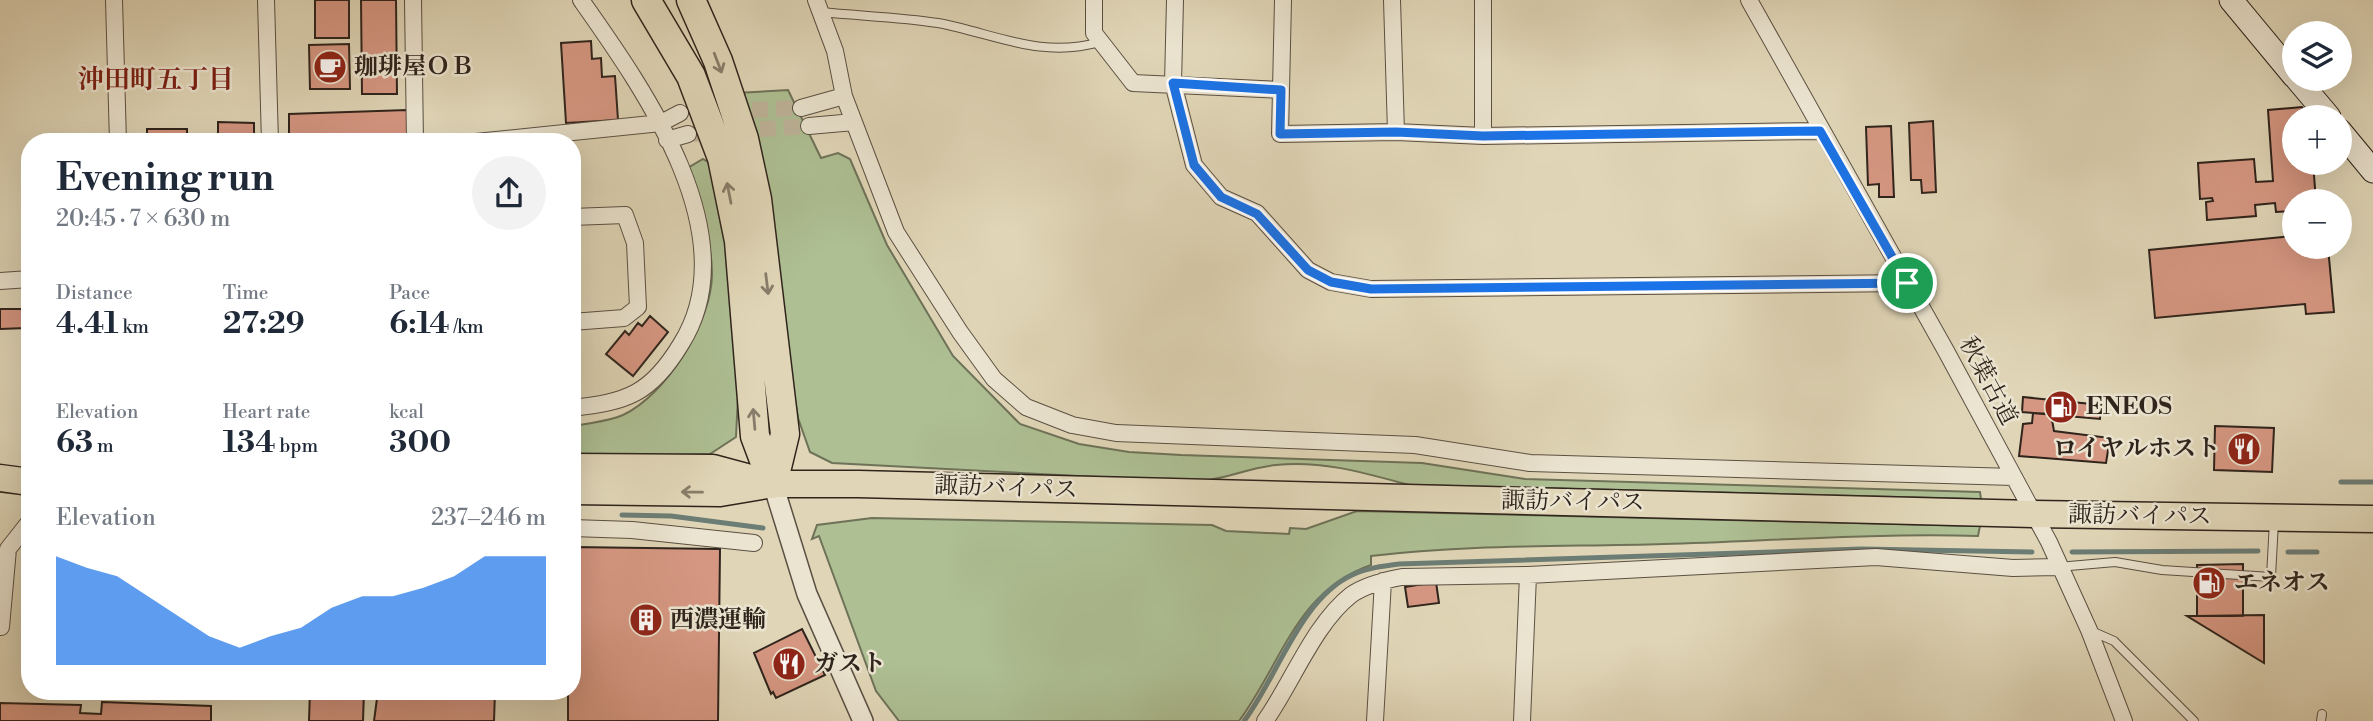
<!DOCTYPE html>
<html lang="en">
<head>
<meta charset="utf-8">
<style>
	:root { --surface:#fff; --page:#f2f2f3; --text:#1f2937; --muted:#747a83; --accent:#1a73e8 }
	body { margin:0; font-family:"Libre Bodoni","Noto Serif JP",serif; background:var(--page); color:var(--text); height:100vh; display:flex; flex-direction:column; font-size:26px; white-space:nowrap }
	* { box-sizing:border-box; margin:0 }
	p { font-size:23px; color:var(--muted) }
	.icon { flex:none; width:38px; height:38px; fill:none; stroke:currentColor; stroke-width:2; stroke-linecap:round; stroke-linejoin:round }
	.map { position:relative; flex:1; overflow:hidden }
	.details { position:absolute; left:21px; top:133px; width:560px; height:567px; display:flex; flex-direction:column; background:var(--surface); border-radius:28px; box-shadow:0 7px 28px #0002 }
	.details>* { flex:none }
	.tools { position:absolute; left:2282px; top:21px; display:grid; gap:14px }
	.tools a { display:grid; place-items:center; width:70px; height:70px; border-radius:50%; background:var(--surface); box-shadow:0 7px 28px #0002; font-size:35px }
	.pin { position:absolute; display:grid; place-items:center; width:60px; height:60px; color:#fff; margin:-30px; border:4px solid #fff; border-radius:50%; box-shadow:0 2px 7px #0007 }
	.round { display:grid; place-items:center; flex:none; width:74px; height:74px; border-radius:37px; background:var(--page) }
	.headline { display:flex; align-items:center; justify-content:space-between; height:119px; padding:0 35px }
	h1 { font-size:38px; font-weight:800; line-height:52px }
	.metrics { display:grid; grid-template-columns:repeat(3,1fr); gap:10px; height:119px; padding:7px 35px }
	.metrics div { display:grid; align-content:center }
	.metrics b { font-size:30px; font-weight:800 }
	.metrics small { font-size:19px; font-weight:400 }
	.metrics p { font-size:19px }
	.chart { height:196px; padding:14px 35px }
	.chart p { display:flex; justify-content:space-between }
	.chart svg { width:100%; height:126px; margin-top:7px; fill:var(--accent); opacity:.7 }
	.map>svg:first-child { display:block }
</style>
</head>
<body>
<div class="map">
<svg width="2373" height="721" viewBox="0 0 2373 721">
	<rect width="100%" height="100%" fill="#e0d6b7"/>
	<filter id="stains"><feTurbulence type="fractalNoise" baseFrequency=".00286" numOctaves="4"/><feColorMatrix values="0 0 0 0 .2 0 0 0 0 .09 0 0 0 0 .02 0 0 0 .5 -.17"/></filter>
	<radialGradient id="worn" r=".72"><stop offset=".6" stop-color="#630" stop-opacity="0"/><stop offset="1" stop-color="#630" stop-opacity=".3"/></radialGradient>
	<path fill="#adbf93" stroke="#6e7258" stroke-width="2" d="M788,90l33,68 17,-5 12,6 37,86 66,111 67,68 59,20 50,8 52,3 241,8 103,16 455,13 1,7 -572,-14c-44,-12 -87,-25 -133,-20 -29,3 -55,16 -85,17l-359,-19 -22,-11 -12,-34 -38,-236 -24,-89z
		M703,159l5,3 16,49 14,185 -2,41 -26,17 -138,3 7,-13 1,-19c14,-3 30,-4 43,-10 43,-20 89,-93 89,-141 0,-36 -14,-70 -26,-105z
		M1357,511l623,15 -2,10c-105,-3 -209,5 -314,8 -97,3 -196,0 -293,12v9c-75,26 -89,98 -132,156h-340l-23,-30 -57,-155 -7,3 5,-14 55,-7 340,7 14,6 63,3 1,-6 16,1z"/>
	<g fill="none" stroke-linecap="round" stroke-linejoin="round">
		<path stroke="#6c7d75" stroke-width="5" d="M2341,482h32
			M622,515l49,1 92,12
			M2072,552l186,-1
			M2288,552h29
			M1244,721c33,-43 56,-122 108,-146 15,-7 31,-9 47,-11l462,-15 171,3"/>
	</g>
	<path fill="#d69782" stroke="#2f241c" stroke-width="2" d="M315,0h34v38h-34z
		M361,0h35l1,94h-35z
		M591,41l1,18 9,-1 1,19 13,-1 3,44 -52,3 -5,-80z
		M349,44l1,45h-40l-1,-44z
		M2302,107l8,10h-16v46h19l3,38h-22v10l-18,1 -1,-9 -20,2 1,11 -49,4 -1,-18 7,-1 -1,-3 -12,1 -2,-36 56,-4 2,23 17,-1 -5,-71z
		M407,110l1,32h-119v-28z
		M1933,121l3,71 -14,1 -1,-13h-10l-2,-57z
		M218,122l36,1v19h-36z
		M1891,126l3,71h-15v-13l-11,1 -2,-58z
		M147,129h40v13h-40z
		M2294,236v11h34l6,65 -28,2 -1,-10 -150,14 -6,-68z
		M0,309h25l1,19 -26,1z
		M650,316l18,16 -35,44 -27,-22 19,-23 4,4 9,-12 4,3z
		M2023,397l78,8 -1,14 -78,-7z
		M2033,413l18,1 3,17 56,7 -4,25 -87,-7 4,-32 9,-1z
		M2215,426l59,2 -2,44 -58,-2z
		M572,547l148,2 -2,172h-150v-30h4z
		M2243,564v52h-46v-51z
		M1436,582l3,21 -31,4 -3,-20z
		M2264,615v48l-77,-47h10z
		M802,629l23,46 -49,23 -3,-6 -2,2 -17,-41z
		M310,691h54l-1,30h-54z
		M378,691h117l-1,30h-120z
		M102,702l109,4v15h-211v-18l81,2 -1,8 21,1z"/>
	<g fill="none" stroke-linecap="round" stroke-linejoin="round">
		<path stroke="#bdb298" stroke-width="16" stroke-dasharray="16 8" stroke-linecap="butt" d="M728,111l73,-3
			M688,134l121,-8"/>
		<defs>
			<path id="service" d="M821,12c39,4 79,5 117,11 58,11 102,36 162,19
				M2058,567l57,-5 47,8 109,7 3,-56
				M2089,630l25,11 80,80
				M2321,721l1,-7"/>
			<path id="minor" d="M114,0l4,142
				M266,0l4,142
				M413,0l2,142
				M816,0l19,51 9,45 52,136 64,100 34,47 32,28 46,18 44,8 299,12 115,18 484,14
				M1094,0v33l39,50 148,7 2,-90
				M1175,0l-2,83 21,82 27,32 36,16 51,57 23,12 40,7 536,-6
				M1392,0l4,132 87,4 337,-5
				M1483,0v136
				M1749,0l197,351 103,191 40,88 35,91
				M1281,90l-1,44 116,-2
				M801,108l43,-12
				M809,126l45,-4
				M667,140l21,-6
				M476,142l185,-19 19,-10
				M572,217l53,-2 10,28 3,64 -14,11 -52,4
				M0,281l30,-2
				M572,408c55,-6 79,-14 109,-64 68,-108 -38,-256 -100,-344
				M572,528l60,2 122,13
				M1,627l7,-78 22,-28
				M1265,721c27,-38 49,-97 86,-126 14,-10 35,-15 51,-18l126,-2 348,-18 137,11 45,-1
				M1375,721l8,-140
				M1522,721l6,-146"/>
			<path id="tertiary" d="M773,484l34,110 56,127"/>
			<path id="secondary" d="M2231,0l63,76
				M2297,79l32,38
				M2340,131l33,40"/>
			<path id="trunk" d="M572,467l141,1 52,14
				M0,478l30,4
				M572,491l148,2 53,-9h85l1175,30 340,5"/>
			<path id="motorway" d="M646,0l45,76 31,82 17,83 16,195 18,48
				M691,0l27,61 26,78 13,60 28,235 -12,50"/>
		</defs>
		<use href="#service" stroke="#5b5043" stroke-width="10"/>
		<use href="#minor" stroke="#5b5043" stroke-width="18"/>
		<use href="#tertiary" stroke="#5b5043" stroke-width="22"/>
		<use href="#secondary" stroke="#2f241c" stroke-width="25"/>
		<use href="#trunk" stroke="#2f241c" stroke-width="29"/>
		<use href="#motorway" stroke="#2f241c" stroke-width="31"/>
		<use href="#service" stroke="#ebe4d0" stroke-width="8"/>
		<use href="#minor" stroke="#ebe4d0" stroke-width="16"/>
		<use href="#tertiary" stroke="#ebe4d0" stroke-width="19"/>
		<use href="#secondary" stroke="#ebe4d0" stroke-width="23"/>
		<use href="#trunk" stroke="#e0d6b7" stroke-width="26"/>
		<use href="#motorway" stroke="#e0d6b7" stroke-width="28"/>
	</g>
	<defs><path id="oneway-shaft" d="M-6 0H5M1.5-3L5.5 0L1.5 3" fill="none" stroke-width="1.6" stroke-linecap="round" stroke-linejoin="round" transform="scale(1.75)"/></defs>
	<g stroke="#887d6a">
		<use href="#oneway-shaft" transform="translate(718 63) rotate(69)"/>
		<use href="#oneway-shaft" transform="translate(729 193) rotate(-101)"/>
		<use href="#oneway-shaft" transform="translate(767 284) rotate(83)"/>
		<use href="#oneway-shaft" transform="translate(754 419) rotate(-95)"/>
		<use href="#oneway-shaft" transform="translate(692 492) rotate(-179)"/>
	</g>
	<g fill="none" stroke-linecap="round" stroke-linejoin="round">
		<defs>
			<path id="route" d="M1173,83l108,7 -1,44 116,-2 87,4 337,-5 87,152 -536,6 -40,-7 -23,-12 -51,-56 -36,-17 -27,-32z"/>
		</defs>
		<use href="#route" stroke="#fff" stroke-width="14"/>
		<use href="#route" stroke="#1a73e8" stroke-width="9"/>
	</g>
	<defs>
		<symbol id="cafe-disc" viewBox="-11 -11 22 22"><circle r="9.5" fill="#8f2418" stroke="#ebe4d0"/><path d="M-5.5-4.5H6V0H3Q3 3.5 0 3.5H-2.5Q-5.5 3.5-5.5 0ZM3-3.2v2h1.7v-2ZM-6 4.5H4V6H-6Z" fill="#fff"/></symbol>
		<symbol id="fuel-disc" viewBox="-11 -11 22 22"><circle r="9.5" fill="#8f2418" stroke="#ebe4d0"/><path d="M-5.5-6h7V0h2V4h1.3V-2.5L3-4.5l.8-.8L6-3V5H2.5V1h-1V6h-7ZM-4.2-4.7v3.2H.2V-4.7Z" fill="#fff"/></symbol>
		<symbol id="restaurant-disc" viewBox="-11 -11 22 22"><circle r="9.5" fill="#8f2418" stroke="#ebe4d0"/><path d="M-5-6h1v4h1v-4h1v4h1v-4h1v5L-1.5 .5V6h-2V.5L-5-1ZM5-6V6H3V1.5H1.5Q1.5-4 5-6Z" fill="#fff"/></symbol>
		<symbol id="building-disc" viewBox="-11 -11 22 22"><circle r="9.5" fill="#8f2418" stroke="#ebe4d0"/><path d="M-4-6H4V6H1V3H-1V6H-4ZM-2.5-4.3h1.7v1.8h-1.7ZM.8-4.3h1.7v1.8H.8ZM-2.5-1h1.7V.8h-1.7ZM.8-1h1.7V.8H.8Z" fill="#fff"/></symbol>
	</defs>
	<g fill-rule="evenodd">
		<use href="#cafe-disc" x="311" y="48" width="38" height="38"/>
		<use href="#fuel-disc" x="2042" y="388" width="38" height="38"/>
		<use href="#restaurant-disc" x="2225" y="430" width="38" height="38"/>
		<use href="#fuel-disc" x="2190" y="564" width="38" height="38"/>
		<use href="#building-disc" x="627" y="601" width="38" height="38"/>
		<use href="#restaurant-disc" x="770" y="645" width="38" height="38"/>
	</g>
	<g text-anchor="middle" dominant-baseline="central" stroke-width="5" stroke-linejoin="round" paint-order="stroke">
		<g font-size="24" font-weight="bold" fill="#2f241c" stroke="#ebe4d0" text-anchor="start">
			<text x="354" y="67">珈琲屋ＯＢ</text>
			<text x="2086" y="407">ENEOS</text>
			<text x="2220" y="449" text-anchor="end">ロイヤルホスト</text>
			<text x="2234" y="583">エネオス</text>
			<text x="670" y="620">西濃運輸</text>
			<text x="814" y="664">ガスト</text>
		</g>
		<g font-size="24" fill="#2f241c" stroke="#ebe4d0">
			<text transform="translate(1988 381) rotate(62)">秋葉古道</text>
			<text transform="translate(1006 488) rotate(2)">諏訪バイパス</text>
			<text transform="translate(1573 502) rotate(1)">諏訪バイパス</text>
			<text transform="translate(2140 516) rotate(1)">諏訪バイパス</text>
		</g>
		<g font-size="26" font-weight="bold" fill="#7a1f14" stroke="#ebe4d0">
			<text x="156" y="80">沖田町五丁目</text>
		</g>
	</g>
	<rect width="100%" height="100%" filter="url(#stains)"/>
	<rect width="100%" height="100%" fill="url(#worn)"/>
</svg>
<div class="tools">
<a><svg class="icon" aria-label="layers" viewBox="0 0 24 24"><path d="M12 4l9 5-9 5-9-5zM3 14l9 5 9-5"/></svg></a>
<a>+</a>
<a>−</a>
</div>
<div class="pin" style="left:1907px;top:283px;background:#1e9e55"><svg class="icon" aria-label="arrive" viewBox="0 0 24 24"><path d="M6 21V4h12l-3 4 3 4H6"/></svg></div>
<section class="details">
<div class="headline"><div><h1>Evening run</h1><p>20:45 · 7 × 630 m</p></div><a class="round"><svg class="icon" aria-label="share" viewBox="0 0 24 24"><path d="M12 15V3M7 8l5-5 5 5M5 13v7h14v-7"/></svg></a></div>
<div class="metrics">
<div><p>Distance</p><b>4.41<small> km</small></b></div>
<div><p>Time</p><b>27:29</b></div>
<div><p>Pace</p><b>6:14<small> /km</small></b></div>
</div>
<div class="metrics">
<div><p>Elevation</p><b>63<small> m</small></b></div>
<div><p>Heart rate</p><b>134<small> bpm</small></b></div>
<div><p>kcal</p><b>300</b></div>
</div>
<div class="chart"><p><span>Elevation</span>237–246 m</p>
<svg viewBox="0 0 160 44" preserveAspectRatio="none"><path d="M0 44V6L10 10L20 13L30 20L40 27L50 34L60 38L70 34L80 31L90 24L100 20L110 20L120 17L130 13L140 6L150 6L160 6V44z"/></svg>
</div>
</section>
</div>
</body>
</html>
